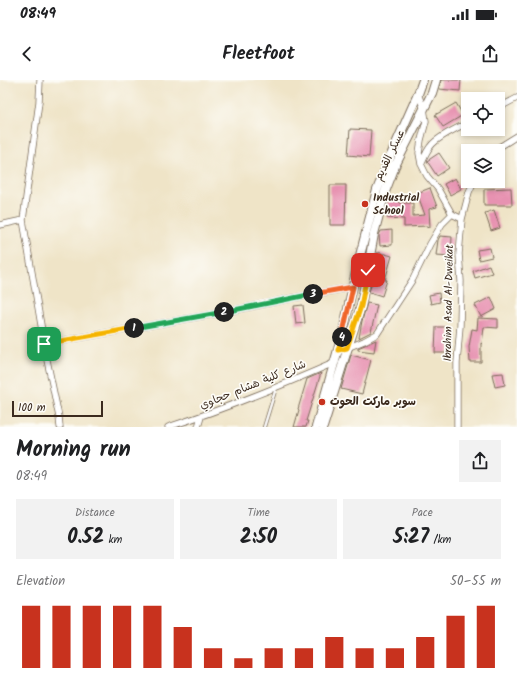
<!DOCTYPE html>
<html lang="en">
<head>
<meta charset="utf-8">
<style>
	:root { --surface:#fff; --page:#f2f2f2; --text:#202124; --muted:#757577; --accent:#c8321e }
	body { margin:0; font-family:Kalam,"Playpen Sans Arabic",sans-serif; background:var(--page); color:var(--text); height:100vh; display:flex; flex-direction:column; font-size:15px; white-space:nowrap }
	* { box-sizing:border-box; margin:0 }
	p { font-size:13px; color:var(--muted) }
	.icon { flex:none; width:22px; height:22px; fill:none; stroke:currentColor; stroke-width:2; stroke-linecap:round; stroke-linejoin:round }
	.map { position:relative; height:347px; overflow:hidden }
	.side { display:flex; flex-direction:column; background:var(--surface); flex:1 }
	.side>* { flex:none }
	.fabs { position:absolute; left:461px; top:12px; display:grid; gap:8px }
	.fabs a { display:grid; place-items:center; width:44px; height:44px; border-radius:0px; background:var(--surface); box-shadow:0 2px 6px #0003; font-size:20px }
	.scale { position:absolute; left:12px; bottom:10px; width:91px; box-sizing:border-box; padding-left:4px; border:2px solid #3b2a1e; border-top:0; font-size:11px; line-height:14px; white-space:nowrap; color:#3b2a1e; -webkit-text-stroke:3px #fdfcf7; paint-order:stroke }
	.pin { position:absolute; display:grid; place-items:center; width:34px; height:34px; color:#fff; margin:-17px; border-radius:8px; box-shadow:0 2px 6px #0006 }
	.km { position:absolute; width:20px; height:20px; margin:-10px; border-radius:50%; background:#222; color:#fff; font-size:11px; line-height:20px; text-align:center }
	.round { display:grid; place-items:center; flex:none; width:42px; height:42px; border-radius:0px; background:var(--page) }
	.head { display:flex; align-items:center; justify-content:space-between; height:68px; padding:0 16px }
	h1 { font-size:22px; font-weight:600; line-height:30px }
	.metrics { display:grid; grid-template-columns:repeat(3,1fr); gap:6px; height:68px; padding:4px 16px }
	.metrics div { display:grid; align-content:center; border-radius:0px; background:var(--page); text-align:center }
	.metrics b { font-size:20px; font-weight:600 }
	.metrics small { font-size:11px; font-weight:400 }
	.metrics p { font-size:11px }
	.chart { height:112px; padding:8px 16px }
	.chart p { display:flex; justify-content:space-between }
	.chart svg { width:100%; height:72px; margin-top:4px; stroke:var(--accent); stroke-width:6 }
	.status { display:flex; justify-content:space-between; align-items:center; height:28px; padding:0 20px; background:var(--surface); direction:ltr }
	.status svg { height:11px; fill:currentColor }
	header { display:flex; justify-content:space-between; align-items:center; height:52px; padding:0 16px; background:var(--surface); font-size:18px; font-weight:600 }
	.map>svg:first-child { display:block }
</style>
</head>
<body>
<div class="status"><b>08:49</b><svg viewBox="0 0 49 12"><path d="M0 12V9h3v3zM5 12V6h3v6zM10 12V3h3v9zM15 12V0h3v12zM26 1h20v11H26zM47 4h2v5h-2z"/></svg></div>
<header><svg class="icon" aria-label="back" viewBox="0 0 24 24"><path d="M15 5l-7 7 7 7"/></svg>Fleetfoot<svg class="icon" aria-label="share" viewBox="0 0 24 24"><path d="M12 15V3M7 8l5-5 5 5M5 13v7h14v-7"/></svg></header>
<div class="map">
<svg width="517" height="347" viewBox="0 0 517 347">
	<rect width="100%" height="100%" fill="#fdfcf7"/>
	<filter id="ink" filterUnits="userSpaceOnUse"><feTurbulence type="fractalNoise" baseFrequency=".025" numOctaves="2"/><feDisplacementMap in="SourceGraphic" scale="8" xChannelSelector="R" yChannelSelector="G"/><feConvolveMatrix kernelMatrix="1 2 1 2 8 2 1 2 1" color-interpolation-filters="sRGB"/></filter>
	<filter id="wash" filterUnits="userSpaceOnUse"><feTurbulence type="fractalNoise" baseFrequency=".012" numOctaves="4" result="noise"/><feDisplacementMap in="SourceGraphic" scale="16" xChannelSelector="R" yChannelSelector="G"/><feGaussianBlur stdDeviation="0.9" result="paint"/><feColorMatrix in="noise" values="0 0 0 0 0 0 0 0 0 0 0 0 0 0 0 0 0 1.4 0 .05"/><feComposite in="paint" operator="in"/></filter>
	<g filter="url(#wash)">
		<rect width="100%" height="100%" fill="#efe4c7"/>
		<g id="blocks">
			<path fill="#e792b1" d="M441,0h20l-1,11 -21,-2z
				M456,23l7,12 -20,12 -8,-12z
				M350,49l21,1 -2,27 -21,-2z
				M439,73l10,15 -12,8 -10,-15z
				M455,98l6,11 -11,6 -6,-11z
				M330,105h16l-1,40h-15z
				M430,108l7,19 -8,2 1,18h-1l-1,-1 -24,1v-8l-17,-1v-13l2,-5 10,1v2h14v13l12,-1 -8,-22z
				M511,108l1,17h-28v-16z
				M494,130l6,18 -9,3 -6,-18z
				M392,150v15l-12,1 -1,-11 2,-4z
				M440,156l12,1 -1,19 -15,-1 2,-15z
				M490,168l2,9 -13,3 -2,-10z
				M378,172l14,4 -7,24h2l-5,16 -13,-4 7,-22 -3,-1z
				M489,185l3,8 -17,5 -2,-7z
				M439,213l1,9 -9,2 -2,-9z
				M491,217l5,12 -15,8 -6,-12z
				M367,223l10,2 -6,27 -12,6 3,-17z
				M303,225l2,18 -9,1 -2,-18z
				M478,238l20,1v9l-14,-1 -2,17 -1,-1v19h-11l-1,-15 3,-18 5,1z
				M436,247h13v26h-14z
				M376,260l-2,12 -16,-2v-2z
				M351,275l20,5 -9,34 -21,-5z
				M321,293l-15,48h2l-2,6h-12l5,-17 -1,-1 9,-30z
				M503,293l2,12 -10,2 -3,-13z"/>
		</g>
	</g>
	<g filter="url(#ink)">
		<use href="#blocks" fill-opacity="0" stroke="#7a6b59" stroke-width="1"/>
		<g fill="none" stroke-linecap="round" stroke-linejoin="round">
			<defs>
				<path id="lane" d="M264,347l12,-39"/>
				<path id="street" d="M40,0l-1,22 -16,118 24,140 12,57 1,10
					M418,14l6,15 2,12 -5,19 -2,13 2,11 6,12 11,13 14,25 10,5
					M498,28l19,-10
					M493,71l24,-15
					M421,84c3,-6 5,-12 9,-17 6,-9 28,-20 38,-24
					M0,145l23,-5
					M44,264l181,-32 68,-14 60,-11
					M338,270l9,-2 17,-7 13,-7 36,-55 17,-35 12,-20 10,-10
					M168,347c57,-18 113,-41 168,-65
					M198,347l3,-10
					M457,347v-64l3,-37 1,-45 -2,-27 3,-35 7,-27 5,-11"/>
				<path id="secondary" d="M316,347l27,-95 14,-65 20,-77 14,-35 27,-61 5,-14
					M323,347l38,-121 13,-72 11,-42 10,-26 37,-73 4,-13"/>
			</defs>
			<use href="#lane" stroke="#7a6b59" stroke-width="4"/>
			<use href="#street" stroke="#7a6b59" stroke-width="7"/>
			<use href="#secondary" stroke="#7a6b59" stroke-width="10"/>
			<use href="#lane" stroke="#fff" stroke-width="2.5"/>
			<use href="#street" stroke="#fff" stroke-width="5.5"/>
			<use href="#secondary" stroke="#fff" stroke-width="8"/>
		</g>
	</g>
	<g fill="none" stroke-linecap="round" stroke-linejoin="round" filter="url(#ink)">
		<defs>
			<path id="split-1" d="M44,264l90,-16"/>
			<path id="split-2" d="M134,248l90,-16"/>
			<path id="split-3" d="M224,232l89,-18"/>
			<path id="split-4" d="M313,214l40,-7 -11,50"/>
			<path id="split-5" d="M342,257l-4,13 9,-2 14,-42 7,-36"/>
		</defs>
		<use href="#split-1" stroke="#fff" stroke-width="8"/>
		<use href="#split-2" stroke="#fff" stroke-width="8"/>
		<use href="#split-3" stroke="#fff" stroke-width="8"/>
		<use href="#split-4" stroke="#fff" stroke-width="8"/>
		<use href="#split-5" stroke="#fff" stroke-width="8"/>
		<use href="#split-1" stroke="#f5b400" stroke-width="5"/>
		<use href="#split-2" stroke="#22a559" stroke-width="5"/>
		<use href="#split-3" stroke="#22a559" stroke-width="5"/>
		<use href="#split-4" stroke="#f0652b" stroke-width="5"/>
		<use href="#split-5" stroke="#f5b400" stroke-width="5"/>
	</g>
	<g fill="#c8321e" stroke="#fdfcf7" stroke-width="1.5">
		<circle cx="365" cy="124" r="4"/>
		<circle cx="322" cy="322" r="4"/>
	</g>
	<g text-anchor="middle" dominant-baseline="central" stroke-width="3.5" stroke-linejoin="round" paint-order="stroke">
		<g font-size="11" fill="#3b2a1e" stroke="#fdfcf7">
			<text transform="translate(390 75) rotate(-64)">عسكر القديم</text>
			<text transform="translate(449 223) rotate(-89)">Ibrahim Asad Al-Dweikat</text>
			<text transform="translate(253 305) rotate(-22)">شارع كلية هشام حجاوي</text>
		</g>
		<g font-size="11" font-weight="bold" fill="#3b2a1e" stroke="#fdfcf7" text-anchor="start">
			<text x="373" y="118">Industrial<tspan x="373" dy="13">School</tspan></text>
			<text x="330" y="322">سوبر ماركت الحوت</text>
		</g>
	</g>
</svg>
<div class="fabs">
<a><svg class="icon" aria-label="locate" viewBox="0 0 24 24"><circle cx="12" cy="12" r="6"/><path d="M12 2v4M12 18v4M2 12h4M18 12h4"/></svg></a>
<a><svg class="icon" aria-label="layers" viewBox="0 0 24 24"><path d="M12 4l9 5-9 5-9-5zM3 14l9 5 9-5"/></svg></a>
</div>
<div class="scale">100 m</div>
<div class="pin" style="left:44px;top:264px;background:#1e9e55"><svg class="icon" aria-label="arrive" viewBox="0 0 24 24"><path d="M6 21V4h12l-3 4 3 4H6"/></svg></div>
<div class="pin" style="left:368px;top:190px;background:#d93025"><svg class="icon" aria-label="check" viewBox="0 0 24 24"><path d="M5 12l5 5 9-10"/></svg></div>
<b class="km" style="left:134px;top:248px">1</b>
<b class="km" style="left:224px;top:232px">2</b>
<b class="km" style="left:313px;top:214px">3</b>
<b class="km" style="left:342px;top:257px">4</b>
</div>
<section class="side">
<div class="head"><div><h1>Morning run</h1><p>08:49</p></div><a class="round"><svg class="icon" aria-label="share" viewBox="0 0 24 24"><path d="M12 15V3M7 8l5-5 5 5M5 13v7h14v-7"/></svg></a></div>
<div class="metrics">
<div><p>Distance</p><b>0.52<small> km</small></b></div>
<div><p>Time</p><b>2:50</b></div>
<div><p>Pace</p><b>5:27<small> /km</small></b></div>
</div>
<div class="chart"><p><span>Elevation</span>50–55 m</p>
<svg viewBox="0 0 160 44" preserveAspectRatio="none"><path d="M5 44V6M15 44V6M25 44V6M35 44V6M45 44V6M55 44V19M65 44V32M75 44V38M85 44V32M95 44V32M105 44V25M115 44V32M125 44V32M135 44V25M145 44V12M155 44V6"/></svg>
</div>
</section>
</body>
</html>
